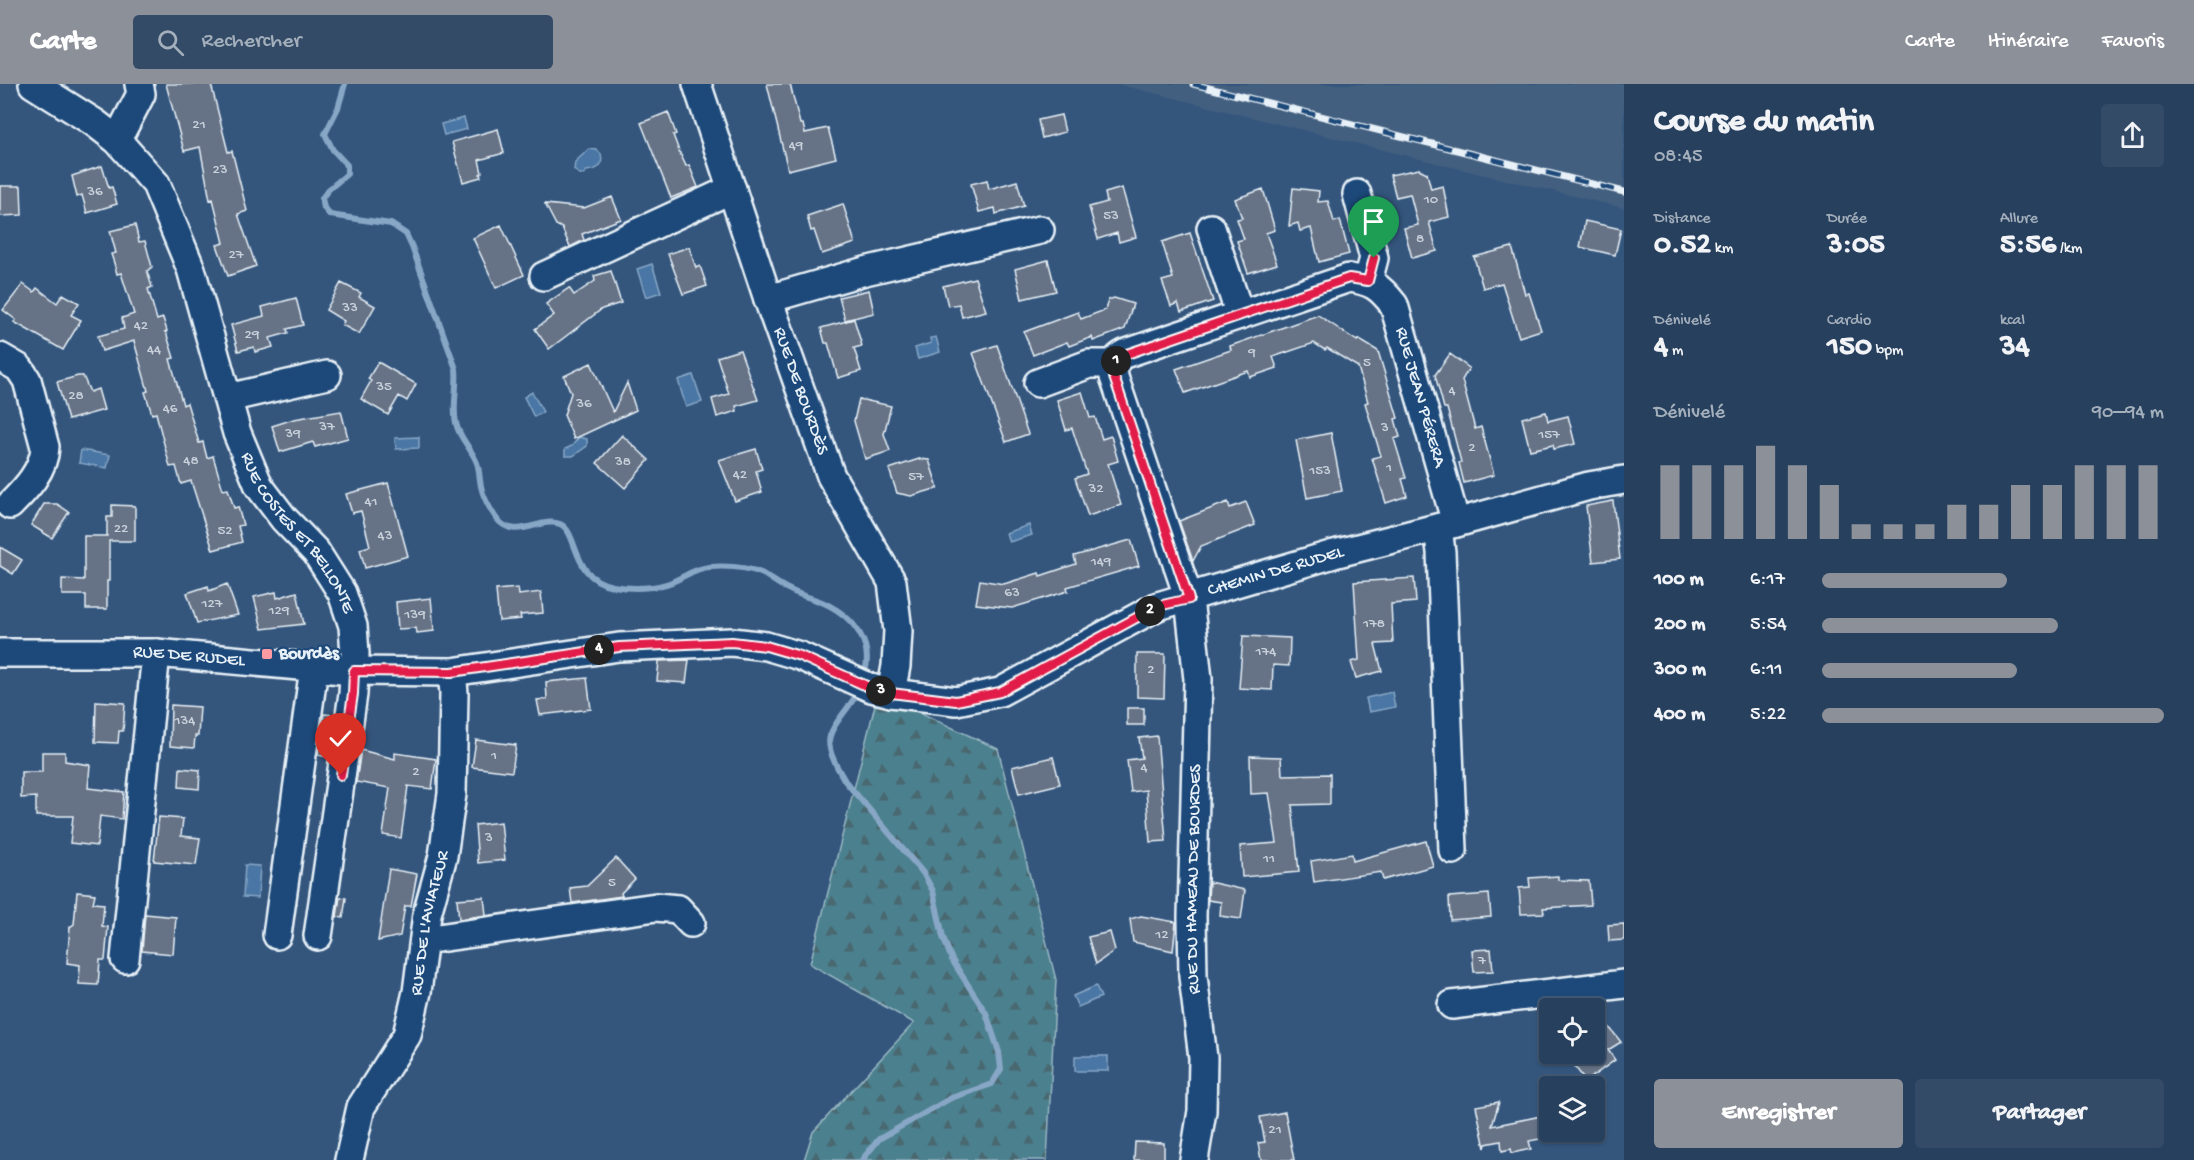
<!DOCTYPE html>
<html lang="fr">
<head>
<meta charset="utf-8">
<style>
	:root { --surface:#27405e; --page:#334b67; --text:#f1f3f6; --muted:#a4afbc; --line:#435973; --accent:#8c9099 }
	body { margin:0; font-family:"Gochi Hand",sans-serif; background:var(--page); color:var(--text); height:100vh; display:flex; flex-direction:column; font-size:22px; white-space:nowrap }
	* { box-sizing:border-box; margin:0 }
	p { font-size:20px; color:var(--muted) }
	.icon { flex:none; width:33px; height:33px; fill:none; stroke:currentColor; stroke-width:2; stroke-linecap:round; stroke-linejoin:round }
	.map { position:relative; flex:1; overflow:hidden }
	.drawer { display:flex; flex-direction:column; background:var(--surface); width:570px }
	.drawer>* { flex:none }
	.fabs { position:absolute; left:1539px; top:914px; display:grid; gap:12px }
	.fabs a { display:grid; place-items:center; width:66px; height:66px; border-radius:6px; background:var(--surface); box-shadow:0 2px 4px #0004,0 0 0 2px var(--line); font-size:30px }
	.pin { position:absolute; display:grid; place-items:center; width:51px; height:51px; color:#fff; margin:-62px -26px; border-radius:50% 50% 50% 0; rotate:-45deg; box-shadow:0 0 6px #0007 }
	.pin .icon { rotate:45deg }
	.km { position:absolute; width:30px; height:30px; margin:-15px; border-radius:50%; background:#222; color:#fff; font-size:16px; line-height:30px; text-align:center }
	.round { display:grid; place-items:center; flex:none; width:63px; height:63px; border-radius:6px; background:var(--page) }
	.head { display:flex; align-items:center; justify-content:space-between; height:102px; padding:0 30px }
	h1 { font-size:33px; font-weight:700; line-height:45px }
	.figures { display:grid; grid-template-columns:repeat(3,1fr); gap:9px; height:102px; padding:6px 30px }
	.figures div { display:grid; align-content:center }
	.figures b { font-size:30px; font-weight:700 }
	.figures small { font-size:16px; font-weight:400 }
	.figures p { font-size:16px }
	.chart { height:168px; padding:12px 30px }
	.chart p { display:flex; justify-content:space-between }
	.chart svg { width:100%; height:108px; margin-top:6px; stroke:var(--accent); stroke-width:6 }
	.button { display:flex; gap:12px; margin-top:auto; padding:12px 30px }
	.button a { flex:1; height:69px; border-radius:6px; background:var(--accent); color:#fff; font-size:24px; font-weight:700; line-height:69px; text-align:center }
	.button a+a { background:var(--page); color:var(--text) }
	ul { padding:0 30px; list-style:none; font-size:20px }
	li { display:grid; grid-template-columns:96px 72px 1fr; align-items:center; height:45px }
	li i { height:15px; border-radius:8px; background:var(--accent) }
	header { display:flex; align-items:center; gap:36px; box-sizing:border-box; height:84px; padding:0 30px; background:var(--accent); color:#fff }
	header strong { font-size:28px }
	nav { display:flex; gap:33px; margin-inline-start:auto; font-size:21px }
	.search { width:420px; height:54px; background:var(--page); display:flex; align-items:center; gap:15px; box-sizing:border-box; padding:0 21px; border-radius:6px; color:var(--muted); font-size:22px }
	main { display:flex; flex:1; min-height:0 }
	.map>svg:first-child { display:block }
</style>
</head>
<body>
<header>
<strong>Carte</strong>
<div class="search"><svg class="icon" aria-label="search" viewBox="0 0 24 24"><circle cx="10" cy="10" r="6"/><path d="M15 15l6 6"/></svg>Rechercher</div>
<nav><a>Carte</a><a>Itinéraire</a><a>Favoris</a></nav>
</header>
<main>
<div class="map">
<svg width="1624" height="1076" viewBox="0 0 1624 1076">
	<defs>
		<pattern id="forest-firs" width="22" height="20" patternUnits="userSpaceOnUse" patternTransform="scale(1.5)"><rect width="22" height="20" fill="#4b808e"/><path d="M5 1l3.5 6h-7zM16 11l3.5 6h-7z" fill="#49676f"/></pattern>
	</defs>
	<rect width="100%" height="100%" fill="#34567d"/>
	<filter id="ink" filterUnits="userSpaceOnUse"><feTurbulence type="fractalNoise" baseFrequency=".0167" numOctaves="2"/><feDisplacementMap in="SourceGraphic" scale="12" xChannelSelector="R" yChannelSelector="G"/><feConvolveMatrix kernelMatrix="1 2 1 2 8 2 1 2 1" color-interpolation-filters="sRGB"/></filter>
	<g filter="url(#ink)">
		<path fill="#435e7f" d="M1117,0h507v124l-156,-37z"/>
		<path fill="url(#forest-firs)" stroke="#9ab8c3" stroke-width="1.5" d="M878,609l120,56 58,231 -9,180h-243l9,-28 101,-109 -104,-59z"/>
		<path fill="#4876a4" stroke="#88a7c6" stroke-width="1.5" d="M464,34l3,11 -23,6 -3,-11z
			M589,65l8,1 4,4c3,13 -4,16 -15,17l-1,3h-6l-5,-4 1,-8z
			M652,180l9,28 -15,5 -9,-28z
			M936,253l4,15 -22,7 -3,-11 16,-5 -1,-5z
			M693,291l9,27 -16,5 -8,-27z
			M532,308l11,20 -9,5 -10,-20z
			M419,353v11l-23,1 -1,-11z
			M579,353l8,2v7l-14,10h-8v-7l7,-3z
			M81,366l29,5 -3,13 -28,-5z
			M1029,441l3,10 -23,7 -3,-9z
			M1392,608l3,15 -26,5 -3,-14z
			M245,781l15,1 -2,32 -15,-1z
			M1096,902l5,11 -23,10 -5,-11z
			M1075,972h33v15h-33z"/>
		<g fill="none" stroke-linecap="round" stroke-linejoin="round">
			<path stroke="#88a7c6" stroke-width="6" d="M345,0l-7,24 -13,26 8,16 14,15v9l-19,16 -6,8 2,10 6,7 61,9 15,10 6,13 44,122c2,18 -4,36 0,54 3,15 16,26 21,40 3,8 2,18 5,27 2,8 9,21 14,28 20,25 43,-2 64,6 19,8 11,55 53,62 18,3 42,3 59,-4 12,-5 23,-14 37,-15 16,-1 39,0 54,7 9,5 17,12 27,16 11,6 23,8 34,13 30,14 52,42 39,75
				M858,607c-6,15 -24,30 -28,45 -4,14 8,33 15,45l78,92 10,18 10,46 9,23 34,53 13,39 2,17 -9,15 -41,14 -72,41 -17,21"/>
		</g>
		<path fill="#667285" stroke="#e8f1f8" stroke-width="1.5" d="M166,0h45l17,68 4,-1 15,60 -9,3 18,52 -28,10 -11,-31 7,-2 -11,-44 -3,1 -10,-53 -16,4z
			M767,0h23l10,40h3l2,9 23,-5 8,30 -48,12z
			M668,28l8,22 -3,1 6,16 7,15 3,-1 9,22 -27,11 -30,-75z
			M1061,31l4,17 -23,6 -4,-18z
			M498,45l6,24 -25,7 3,13 -2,1 1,3 -18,5 -11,-40z
			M102,82l7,22 3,-1 5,17 -30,9 -5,-18 -5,2 -5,-21z
			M1419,85l8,4 4,16 12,-3 6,31 -20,5 8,29 -25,7 -8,-30 14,-3 -8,-31 -14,3 -6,-22z
			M987,96l2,9 28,-8 7,25 -28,8 -1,-6 -16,4 -8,-28z
			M0,102h21l1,29 -22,1z
			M1122,104l14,49 -17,5 -2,-9 -19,6 -9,-32 18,-5 -2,-9z
			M1293,104l26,3 -1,11 10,-1 6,21 6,-2 9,34 -30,8 -8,-34 -11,3 -2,-8 -9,3z
			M1263,105l12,41 -9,3 11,31 -29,9 -11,-32 7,-2 -7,-20 5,-1 -7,-19z
			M612,113l9,22 -39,15 2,6 -14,7 -8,-19 -6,-3 -11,-21 39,4z
			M843,120l12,39 -33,11 -8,-24 -3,1 -4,-15z
			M1585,137l36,8 -6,26 -35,-8z
			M135,141l4,17 6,-1 7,26 -5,4 5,16 -4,2 9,31 6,-2 4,13 -3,1h2l8,26 -4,1 13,46 4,-2 12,40 4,-1 4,16 6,-2 10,34 5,-1 6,19 4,-1 5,18 -5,1 4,16 -29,8 -22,-69 -10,3 -5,-18 -6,1 -14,-54 -4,1 -7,-22 3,-1 -14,-50 -32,10 -4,-15 26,-7 -2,-11 12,-4 -13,-41 -4,1 -3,-11 -3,-9 5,-1 -6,-22z
			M501,141l23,50 -28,13 -23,-50z
			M1190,149l23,68 -32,11 -3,-9 -7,3 -9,-25 11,-3 -11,-36z
			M689,163l7,21 4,-2 7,20 -24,8 -15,-40z
			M1512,163l13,47 4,-1 12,37 -22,7 -17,-54 -19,5 -9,-31z
			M1048,176l8,31 -34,8 -7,-30z
			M611,187l10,32 -19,6 -53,40 -14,-20 19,-14 -8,-11 23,-16 5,7 21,-14 -1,-5z
			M975,194l11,33 -24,6 -3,-13 -11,2 -5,-20z
			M341,199l20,10 -2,4 16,9 -16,28 -17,-9 2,-4 -18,-11z
			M23,200l11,8 3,-4 20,15 6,-9 16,9 -8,12 10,5 -18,30 -49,-28 2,-2 -13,-10z
			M869,206l5,23 -29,7 -6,-23z
			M296,214l7,27 -16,4 1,4 -18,5 3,9 -18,5 -1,-5 -16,4 -7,-26 33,-9 -2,-9z
			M1114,214l19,6 -8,25 -32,12 -1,-4 -23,9 -2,-4 -34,13 -9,-23 54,-20 3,7 24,-9 3,-10z
			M1318,231l39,26 1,-2 20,12 20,67 -3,1 5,18 -6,2 12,39 -4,1 5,17 -21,7 -14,-45 9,-2 -16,-53 3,-1 -10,-35 -31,-19 -2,2 -11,-7 -41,14 4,11 -27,9 -2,-6 -63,22 -9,-24 55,-19 -1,-4z
			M854,235l8,27 -8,2 7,23 -23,7 -10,-35h-3l-4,-15z
			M997,261l31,89 -22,8 -33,-89z
			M740,266l18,50 -22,6 1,5 -20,6 -5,-18 17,-5 -12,-37z
			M1450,270l19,14 -7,12 13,49 6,-2 13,48 -30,8 -5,-20 2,-1 -14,-54h-3l-9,-33z
			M378,278l38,22 -9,17 -8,-5 -11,19 -27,-16 10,-18 -3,-2z
			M591,279l22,49 14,-29 9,27 -62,29 -10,-24 7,-22 -7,-17z
			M78,292h5l7,16 8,-3 6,21 -36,10 -11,-38z
			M1082,308l8,26 5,-1 7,22 9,-3 7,25 -10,3 13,41 -33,11 -13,-38 12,-4 -15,-46 -6,2 -9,-30z
			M859,315l32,7 -7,28 6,17 -25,8 -11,-38z
			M341,327l7,27 -33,9 -2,-5 -33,10 -8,-26 22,-7z
			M1546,328l2,9 20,-5 7,28 -21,5 -1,-4 -23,5 -8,-32z
			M1331,349l11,58 -35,7 -11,-58z
			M622,351l27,25 -24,28 -28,-25z
			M756,365l6,20 -6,2 6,21 -27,9 -16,-41z
			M919,375l10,1 9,28 -27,8 -14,-3 -8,-24z
			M388,399l20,73 -43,12 -5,-19 10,-3 -9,-35 -9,2 -6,-19z
			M1613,417l7,58 -27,3 -7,-56z
			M1228,418l2,6 16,-6 9,23 -54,21 -8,15 -14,-40z
			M44,420h13l12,8 -17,26 -21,-13z
			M112,421l23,1v35h-26v40h-2v28h-21v-14h-24v-16l22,1v-44h23v-19h5z
			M1131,456l8,26 -72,21 1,4 -56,17 -36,-4 4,-24 24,4 35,-11 1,3 36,-12 -2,-8z
			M0,463l22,13 -9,14 -13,-8z
			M1414,494l2,24 -25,2 2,39 -18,1 7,27 -26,7 -5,-16 8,-2 -5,-78z
			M227,500l11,31 -41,8 -10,-30 21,-7 1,5z
			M518,504l1,7 22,-3 2,21 -23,2 1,4 -22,2 -3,-31z
			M276,508l1,6 20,-6 7,32 -42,5 -8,-32z
			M431,514l3,33 -17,2 -1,-5 -18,1 -2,-27z
			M1243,552l47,2 -1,28 -16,-1 -1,25 -33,-2z
			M1137,570h28l-1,44 -27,-1z
			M689,576l-3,23 -29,-2 2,-20z
			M587,594l4,31 -51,6 -3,-15 10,-1 -1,-17z
			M96,617l29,2 -2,28h-4l-1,12 -23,-1z
			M171,621l29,2 -2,29h-3l-1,12 -24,-2z
			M1127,624h17v17h-17z
			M324,630l10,1 -6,42 -10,-2z
			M1157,652l9,105 -16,1 -4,-52 -15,2 -4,-32 15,-2 -3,-20z
			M476,656l40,5 -4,27 -40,-5z
			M361,666l34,9v-6l41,6 -4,30 -24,-3 -7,52 -18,-3 7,-47 -34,-6z
			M42,668h23v9l25,4 -2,23 36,4 -2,27 -22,-3 -3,30 -27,-3 3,-27h-37v-19l-15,1v-26h21z
			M1250,672l31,1 1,18 48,-1v30l-38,1 7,67 -57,5 -2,-31 37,-3 -8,-50 -18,1z
			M1053,673l7,27 -41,10 -7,-27z
			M180,684l20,2 -1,19 -20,-2z
			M159,733l24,2 -2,17 19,2 -4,27 -42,-4z
			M501,738l4,38 -27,3 -3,-38z
			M1426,757l7,25 -50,14 -2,-8 -67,10 -3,-21 41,-7 1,7z
			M616,774l19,21 -14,14 1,3 -50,7 -2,-15 17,-2z
			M389,785l28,5 -6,32h-6l-5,30 -22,5z
			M1558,792v4l31,1 2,24 -48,3 1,5 -23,1 -2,-26 11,-1 -1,-9z
			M1209,798l36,8 -4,29 -21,-3 1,-14 -13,-2z
			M77,808l18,2 -2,9 11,1 -2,22 6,1 -3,33h-5l-2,25 -19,-1 1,-19 -13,-2 3,-36 4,-3z
			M1489,810l2,23 -41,3 -1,-23z
			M340,813l6,1 -3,20 -6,-1z
			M484,813l2,18 -27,4 -2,-20z
			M145,830l31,3 -3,37 -31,-3z
			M1141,832l35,6 -3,29 -40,-9 -3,-23z
			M1624,840v16l-15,1 -1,-16z
			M1110,848l5,18 -19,14 -8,-27z
			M1491,865l2,22 -19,1 -2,-22z
			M1594,924l27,34 -13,8 7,10 -29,21 -11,-14 3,-2 -10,-12h26z
			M1499,1018l-7,24 49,-10 4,22 -16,3 2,8 -19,4 -1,-4 -9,2 -1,-10 -15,3 -1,4 -9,-42z
			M1285,1028l9,48h-33l-3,-17 7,-1 -5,-25z
			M1135,1058l29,1v17h-30z"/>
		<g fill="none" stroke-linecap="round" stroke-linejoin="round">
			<defs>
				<g id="minor">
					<path id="s1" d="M33,0l62,39 22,17 39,44 35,85 46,164 22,53 25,33 32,33 26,41 11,33 2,28 -2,40 -35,242"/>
					<path id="s2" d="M697,0l71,215 63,177 61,106 6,49 -2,35 -5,27"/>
					<path d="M117,56l24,-46 -2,-10"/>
					<path d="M1357,110l17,64 -6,23"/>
					<path d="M1211,144l29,87"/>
					<path d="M544,192l188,-87"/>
					<path d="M768,215l97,-28 175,-41"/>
					<path d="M0,273l19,11 8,12 18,67c-1,23 -19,42 -35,58"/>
					<path d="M1038,299l51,-19h26"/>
					<path d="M228,314l99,-23"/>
					<path d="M1438,444l3,24 12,298"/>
					<path id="s3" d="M0,569h156l197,18 99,1 167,-25 113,-5 34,4 34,10 71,32 20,5 65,8 44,-9 158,-86 176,-52 122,-31 133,-37 35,-6"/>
					<path d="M277,851l37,-267"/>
					<path d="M424,856l232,-33 22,2 13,14"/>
					<path d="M125,875l31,-306"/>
					<path d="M1452,921l172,-21"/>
					<path id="s4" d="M349,1076l12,-53 46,-72 10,-43 10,-78 16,-58 9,-62 2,-101 -2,-21"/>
					<path id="s5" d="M1194,1076l8,-49 1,-53 -10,-82 -1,-59 6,-238 -9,-80 -75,-222c-1,-10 0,-18 10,-23l225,-76c23,3 31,9 45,27l62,218"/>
				</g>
			</defs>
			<use href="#minor" stroke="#e8f1f8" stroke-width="32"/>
			<use href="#minor" stroke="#1f4a7a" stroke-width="27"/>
			<defs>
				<path id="rail" d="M1193,0l431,108"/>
			</defs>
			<use href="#rail" stroke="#e8f1f8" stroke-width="7"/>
			<use href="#rail" stroke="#1f4a7a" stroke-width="4.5" stroke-dasharray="14" stroke-linecap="butt"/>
		</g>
	</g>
	<g fill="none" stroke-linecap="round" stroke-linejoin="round" filter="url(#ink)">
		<defs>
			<path id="route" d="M341,691l12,-81 1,-23 98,1 167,-25 113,-5 34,4 34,10 71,32 20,5 65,8 44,-9 158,-86 31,-7 -75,-222 -1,-8 5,-12 231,-79 19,3 6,-23"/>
		</defs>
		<use href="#route" stroke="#fff" stroke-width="12"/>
		<use href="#route" stroke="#e11d48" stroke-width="8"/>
	</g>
	<rect fill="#ff9aa2" stroke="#1f4a7a" stroke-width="2" x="261" y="564" width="12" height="12" rx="3"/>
	<g text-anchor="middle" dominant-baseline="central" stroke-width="4.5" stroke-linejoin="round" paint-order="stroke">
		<g font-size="15" fill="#c8d1db">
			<text x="199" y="41">21</text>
			<text x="796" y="62">49</text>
			<text x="220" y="86">23</text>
			<text x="95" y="108">36</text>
			<text x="1431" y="116">10</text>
			<text x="1111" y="132">53</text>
			<text x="1420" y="155">8</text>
			<text x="236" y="171">27</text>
			<text x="350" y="224">33</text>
			<text x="141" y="242">42</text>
			<text x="252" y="251">29</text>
			<text x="154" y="266">44</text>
			<text x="1252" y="269">9</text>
			<text x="1367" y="279">5</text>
			<text x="384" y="303">35</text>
			<text x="1452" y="307">4</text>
			<text x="76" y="312">28</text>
			<text x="584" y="320">36</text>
			<text x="170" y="325">46</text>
			<text x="327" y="343">37</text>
			<text x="1385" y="344">3</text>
			<text x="293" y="350">39</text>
			<text x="1549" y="351">157</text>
			<text x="1472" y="364">2</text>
			<text x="191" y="377">48</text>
			<text x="623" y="378">38</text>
			<text x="1389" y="384">1</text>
			<text x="1320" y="387">153</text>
			<text x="740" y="391">42</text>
			<text x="916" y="393">57</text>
			<text x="1096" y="405">32</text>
			<text x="371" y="418">41</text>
			<text x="121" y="445">22</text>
			<text x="225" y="447">52</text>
			<text x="385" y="452">43</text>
			<text x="1101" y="478">149</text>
			<text x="1012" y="509">63</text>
			<text x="212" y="520">127</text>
			<text x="279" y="527">129</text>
			<text x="415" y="531">139</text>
			<text x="1374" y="540">178</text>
			<text x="1266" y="568">174</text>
			<text x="1151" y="586">2</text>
			<text x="185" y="637">134</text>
			<text x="494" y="672">1</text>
			<text x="1144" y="684">4</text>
			<text x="416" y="688">2</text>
			<text x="489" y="754">3</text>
			<text x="1269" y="775">11</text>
			<text x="612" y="799">5</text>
			<text x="1162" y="851">12</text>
			<text x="1482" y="877">7</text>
			<text x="1275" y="1046">21</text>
		</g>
		<g font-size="18" fill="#e8f1f8" stroke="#1f4a7a">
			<text stroke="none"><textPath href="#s2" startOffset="324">RUE DE BOURDÈS</textPath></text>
			<text stroke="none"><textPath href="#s5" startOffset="1212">RUE JEAN PÉRERA</textPath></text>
			<text stroke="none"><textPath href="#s1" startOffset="540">RUE COSTES ET BELLONTE</textPath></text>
			<text stroke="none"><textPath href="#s3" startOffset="1316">CHEMIN DE RUDEL</textPath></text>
			<text stroke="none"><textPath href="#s3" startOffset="189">RUE DE RUDEL</textPath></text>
			<text stroke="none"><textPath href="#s5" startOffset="282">RUE DU HAMEAU DE BOURDES</textPath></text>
			<text stroke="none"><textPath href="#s4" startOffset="254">RUE DE L'AVIATEUR</textPath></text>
		</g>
		<g font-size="18" font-weight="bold" fill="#e8f1f8" stroke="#1f4a7a" text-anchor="start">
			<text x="279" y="570">Bourdès</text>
		</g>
	</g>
</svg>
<div class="fabs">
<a><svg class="icon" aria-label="locate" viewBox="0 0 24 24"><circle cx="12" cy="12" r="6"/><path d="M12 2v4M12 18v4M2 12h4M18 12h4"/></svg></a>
<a><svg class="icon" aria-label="layers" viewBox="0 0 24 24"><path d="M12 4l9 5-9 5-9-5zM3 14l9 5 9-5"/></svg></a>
</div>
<div class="pin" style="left:1374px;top:174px;background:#1e9e55"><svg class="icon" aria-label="arrive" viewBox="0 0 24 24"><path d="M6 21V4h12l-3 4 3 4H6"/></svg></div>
<div class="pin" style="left:341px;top:691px;background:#d93025"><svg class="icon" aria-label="check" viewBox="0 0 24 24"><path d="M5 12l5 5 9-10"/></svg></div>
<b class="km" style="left:1116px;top:277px">1</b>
<b class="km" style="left:1150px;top:527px">2</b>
<b class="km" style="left:881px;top:607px">3</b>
<b class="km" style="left:599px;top:566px">4</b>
</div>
<section class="drawer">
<div class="head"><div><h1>Course du matin</h1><p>08:45</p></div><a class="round"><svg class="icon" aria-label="share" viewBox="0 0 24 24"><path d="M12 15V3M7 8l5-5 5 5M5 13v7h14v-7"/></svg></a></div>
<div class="figures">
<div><p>Distance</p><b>0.52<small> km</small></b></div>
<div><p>Durée</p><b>3:05</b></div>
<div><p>Allure</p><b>5:56<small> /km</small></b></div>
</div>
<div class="figures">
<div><p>Dénivelé</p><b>4<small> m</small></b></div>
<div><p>Cardio</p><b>150<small> bpm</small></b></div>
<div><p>kcal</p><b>34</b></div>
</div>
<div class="chart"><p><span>Dénivelé</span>90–94 m</p>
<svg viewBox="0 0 160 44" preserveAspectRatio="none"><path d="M5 44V14M15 44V14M25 44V14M35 44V6M45 44V14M55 44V22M65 44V38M75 44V38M85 44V38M95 44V30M105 44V30M115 44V22M125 44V22M135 44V14M145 44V14M155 44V14"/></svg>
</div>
<ul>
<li><b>100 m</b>6:17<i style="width:54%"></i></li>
<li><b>200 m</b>5:54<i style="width:69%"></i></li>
<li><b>300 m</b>6:11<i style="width:57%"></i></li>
<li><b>400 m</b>5:22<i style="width:100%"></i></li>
</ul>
<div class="button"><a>Enregistrer</a><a>Partager</a></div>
</section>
</main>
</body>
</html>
